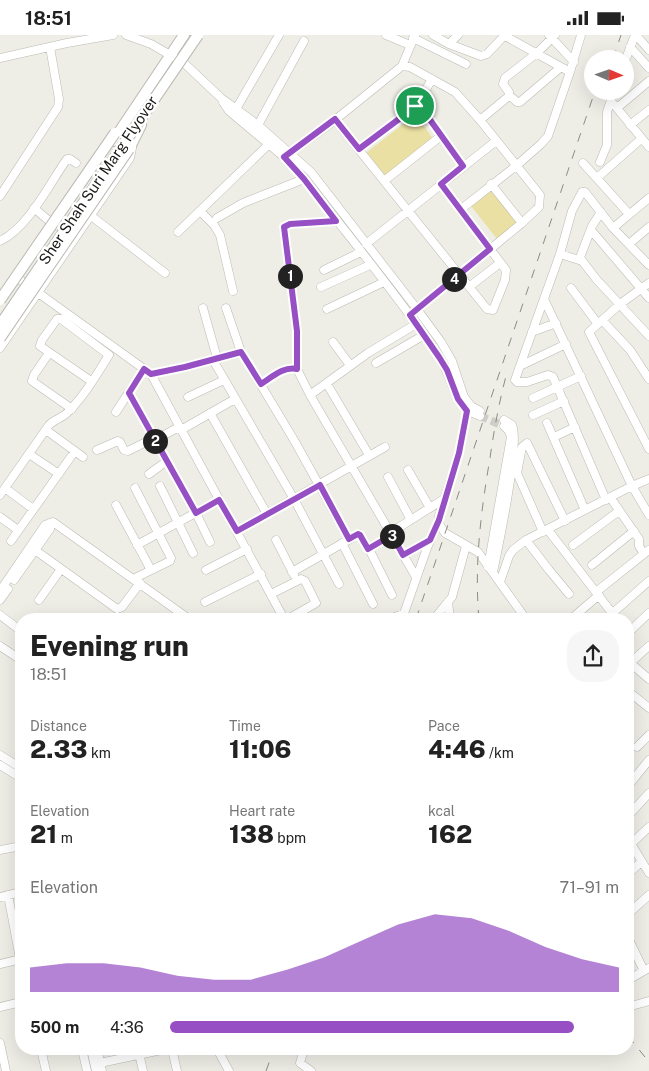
<!DOCTYPE html>
<html lang="en">
<head>
<meta charset="utf-8">
<style>
	:root { --surface:#fff; --page:#f6f6f6; --text:#222; --muted:#767676; --accent:#9650c4 }
	body { margin:0; font-family:"Public Sans",sans-serif; background:var(--page); color:var(--text); height:100vh; display:flex; flex-direction:column; font-size:19px; white-space:nowrap }
	* { box-sizing:border-box; margin:0 }
	p { font-size:16px; color:var(--muted) }
	.icon { flex:none; width:28px; height:28px; fill:none; stroke:currentColor; stroke-width:2; stroke-linecap:round; stroke-linejoin:round }
	.map { position:relative; flex:1; overflow:hidden }
	.side { position:absolute; left:15px; top:578px; width:619px; height:442px; display:flex; flex-direction:column; background:var(--surface); border-radius:20px; box-shadow:0 5px 20px #0002 }
	.side>* { flex:none }
	.needle { width:32px; rotate:92deg }
	.fabs { position:absolute; left:584px; top:15px; display:grid; gap:10px }
	.fabs a { display:grid; place-items:center; width:50px; height:50px; border-radius:50%; background:var(--surface); box-shadow:0 5px 20px #0002; font-size:25px }
	.pin { position:absolute; display:grid; place-items:center; width:42px; height:42px; color:#fff; margin:-21px; border:2px solid #fff; border-radius:50%; box-shadow:0 1px 5px #0007 }
	.km { position:absolute; width:25px; height:25px; margin:-12px; border-radius:50%; background:#222; color:#fff; font-size:14px; line-height:25px; text-align:center }
	.round { display:grid; place-items:center; flex:none; width:52px; height:52px; border-radius:20px; background:var(--page) }
	.overview { display:flex; align-items:center; justify-content:space-between; height:85px; padding:0 15px }
	h1 { font-size:28px; font-weight:800; line-height:38px }
	.stats { display:grid; grid-template-columns:repeat(3,1fr); gap:8px; height:85px; padding:5px 15px }
	.stats div { display:grid; align-content:center }
	.stats b { font-size:25px; font-weight:800 }
	.stats small { font-size:14px; font-weight:400 }
	.stats p { font-size:14px }
	.chart { height:140px; padding:10px 15px }
	.chart p { display:flex; justify-content:space-between }
	.chart svg { width:100%; height:90px; margin-top:5px; fill:var(--accent); opacity:.7 }
	ul { padding:0 15px; list-style:none; font-size:16px }
	li { display:grid; grid-template-columns:80px 60px 1fr; align-items:center; height:38px }
	li i { height:12px; border-radius:6px; background:var(--accent) }
	.status { display:flex; justify-content:space-between; align-items:center; height:35px; padding:0 25px; background:var(--surface); direction:ltr }
	.status svg { height:14px; fill:currentColor }
	.map>svg:first-child { display:block }
</style>
</head>
<body>
<div class="status"><b>18:51</b><svg viewBox="0 0 49 12"><path d="M0 12V9h3v3zM5 12V6h3v6zM10 12V3h3v9zM15 12V0h3v12zM26 1h20v11H26zM47 4h2v5h-2z"/></svg></div>
<div class="map">
<svg width="649" height="1036" viewBox="0 0 649 1036">
	<rect width="100%" height="100%" fill="#eeede6"/>
	<path fill="#eae0a3" d="M416,79l17,25 -49,38 -18,-24z
		M491,156l27,32 -21,16 -26,-33z"/>
	<g fill="none" stroke-linecap="round" stroke-linejoin="round">
		<path stroke="#cecdc7" stroke-width="8" stroke-dasharray="8 4" stroke-linecap="butt" d="M480,381l24,10"/>
		<defs>
			<path id="minor" d="M126,0l25,9 33,19 37,35 37,27 53,47 106,137 24,33 11,19 12,36 7,9 9,5
				M386,0l24,10
				M433,0l16,9 32,12 6,-2 18,-19
				M549,0l25,27
				M636,0l13,15
				M505,1l65,36
				M413,3l53,26
				M449,9l9,-9
				M630,12l19,21
				M0,23l67,-15 46,-8
				M625,26l10,-26
				M402,31l13,-31
				M509,60l8,7h3l41,-35
				M611,66l38,46
				M223,67l6,9 55,46 20,21c45,59 93,116 134,177 11,16 16,43 28,54 4,4 10,5 14,7
				M418,68l45,63
				M617,73l32,-27
				M236,74l43,-74
				M335,85l152,189 6,1 12,-30 1,-10 -65,-86
				M480,85l29,-24v-4l-6,-8 2,-6 32,-25 18,-18
				M258,90l46,-84
				M630,90l19,-15
				M359,114l52,-39 7,-7 14,-24
				M284,122l51,-37 67,-54 8,1 45,25 25,28 60,75 -1,12 -17,16 -112,92
				M600,127l7,-17v-33l7,-21
				M583,128l46,51
				M597,143l44,-39
				M384,146l57,-45
				M491,149l31,39
				M0,161l58,-89 1,-8 -9,-52
				M34,173l21,18
				M460,175l56,-44 25,-22 7,-8 22,-64 11,-37
				M200,176l14,14 6,10 13,56
				M90,180l75,58
				M217,183l26,-15 61,-24
				M336,186l-46,3 -6,4 13,103v38l13,26 106,182
				M613,193l36,-30
				M591,195l58,68
				M178,197l91,-88
				M0,206c29,-14 49,-57 67,-82h3l6,4
				M366,209l130,-103
				M629,209l20,-17
				M560,219l19,6 13,-34 9,-14
				M580,223l17,22 52,56
				M324,235l37,-18
				M19,244l132,95 133,245
				M649,248l-29,21 -31,28 60,117
				M321,252l49,-22
				M469,252l31,-24
				M571,253l27,36
				M544,264l88,187 17,29
				M203,273l14,50
				M226,273l15,44 53,88 55,99
				M327,274l57,-27
				M602,285l28,30 19,29
				M532,297l24,-9
				M333,307l17,23
				M0,313l130,-190 2,-10
				M49,318l-15,22 -2,6 40,28
				M213,325l81,139 45,85
				M376,328l48,-28
				M520,331l46,-22
				M151,339l34,-7 56,-15
				M261,349c11,-7 23,-18 36,-15
				M327,349l42,71
				M129,358l67,120 14,29
				M310,360l58,-42 48,-29
				M188,362l36,-17
				M533,363l48,-22
				M467,376l-8,42 -20,63v8l6,9 33,19 48,67
				M116,377l28,-43
				M210,378l57,101
				M533,380l31,-14
				M547,388l38,87
				M46,395l37,27
				M181,395l54,-31
				M554,402l21,-10
				M155,405l24,-13
				M97,415l21,-9 2,1 4,8 4,1 26,-13
				M29,419l30,20
				M408,435l22,38
				M149,439l18,-13
				M388,442l23,43
				M160,451l33,67
				M5,453l28,21
				M0,460l49,-70c6,-6 14,-7 20,-14 16,-16 28,-37 40,-56l-48,-36h-4l-15,21 -2,6 51,35
				M610,462l29,42v7l5,8
				M606,465l-53,-123 -5,-2 -21,7h-10l-2,-2 45,-126 12,-43 10,-19h3l28,36 36,37
				M116,470l35,65
				M0,482l18,13
				M548,495l64,83
				M237,496l148,-84
				M543,497l-26,-59 5,-26 5,-4 38,78
				M390,498l54,-34
				M276,505l18,35
				M526,505l23,30 20,24
				M11,506l64,-90
				M342,508l31,61
				M137,510l82,-45
				M573,510l46,-34
				M369,514l22,-14
				M35,515l82,59 5,-2 18,-24
				M403,520l27,-15
				M592,530l42,-34
				M488,532l23,-130 -2,-6 -5,-5
				M206,535l41,-21
				M292,537l67,-38 10,15 23,46
				M493,537c5,-24 28,-130 19,-147l-8,-5
				M133,544l37,-18 1,-3 -36,-70
				M14,545l36,-51v-6
				M500,547l9,-26 4,-6 13,-10 106,-54 17,-7
				M0,556l45,-66 8,-3 136,97
				M596,557l53,-42
				M271,559l30,-15 4,2 11,22 -28,16
				M0,565l8,-11
				M39,565l22,-31
				M205,567l56,-28
				M448,567l2,17
				M0,580l21,16
				M389,584l14,-5
				M402,584l25,-71 12,-28
				M434,584l18,-22 14,-51
				M571,584l28,-24
				M606,584l43,-38
				M628,598l21,-20
				M0,611l21,14
				M628,626l21,18
				M630,628l19,-17
				M628,656l21,17
				M628,689l1,3 -1,5
				M637,712l12,-12
				M0,720l21,13
				M0,730l21,13
				M628,751l21,-26
				M628,781l21,-23
				M628,804l21,34
				M631,809l18,-17
				M0,815l21,-4
				M628,839l13,-12
				M8,860l12,64
				M0,862l21,-5
				M628,879l21,-19
				M628,905l2,2 14,29
				M0,929l21,-5
				M628,945l21,-12
				M631,971l18,-5
				M0,972l21,-5
				M0,1008l6,28
				M41,1014l5,22
				M82,1014l5,22
				M91,1014l5,22
				M97,1014l5,22
				M138,1014l5,22
				M172,1014l5,22
				M217,1014l12,22
				M304,1014l-4,14 11,8
				M100,1028l66,-14"/>
			<path id="highway" d="M113,106l71,-106
				M129,114l12,-24"/>
		</defs>
		<use href="#minor" stroke="#bbbab4" stroke-width="9"/>
		<use href="#highway" stroke="#bbbab4" stroke-width="12"/>
		<use href="#minor" stroke="#fff" stroke-width="8"/>
		<use href="#highway" stroke="#fff" stroke-width="10"/>
		<path stroke="#8c8b86" stroke-width="1" stroke-dasharray="9 9" stroke-linecap="butt" d="M613,24l8,-24
			M416,584l179,-528
			M479,584c-5,-54 2,-108 11,-161 4,-28 9,-55 16,-82
			M628,1001l21,26
			M266,1036l8,-22"/>
		<defs>
			<path id="highway-bridge" d="M0,265l115,-167
				M0,290l198,-290
				M0,303l129,-189"/>
		</defs>
		<use href="#highway-bridge" stroke="#bbbab4" stroke-width="12" stroke-linecap="butt"/>
		<use href="#highway-bridge" stroke="#fff" stroke-width="10"/>
	</g>
	<g fill="none" stroke-linecap="round" stroke-linejoin="round">
		<defs>
			<path id="route" d="M418,68l45,63 -22,18 49,65 -80,66 29,42 8,13 11,29 9,12 -8,42 -20,67 -9,20 -27,15 -11,-20 -24,14 -8,-14 -2,-1 -9,5 -29,-54 -83,46 -18,-31 -23,13 -67,-120 15,-24 7,5 34,-7 56,-15 20,32c11,-7 23,-18 36,-15v-38l-13,-104 6,-3 46,-3 -32,-42 -20,-22 51,-38 24,30 52,-39z"/>
		</defs>
		<use href="#route" stroke="#fff" stroke-width="10"/>
		<use href="#route" stroke="#9650c4" stroke-width="6"/>
	</g>
	<g text-anchor="middle" dominant-baseline="central" stroke-width="5" stroke-linejoin="round" paint-order="stroke">
		<g font-size="15" fill="#191816" stroke="#fff">
			<text transform="translate(98 145) rotate(-56)">Sher Shah Suri Marg Flyover</text>
		</g>
	</g>
</svg>
<div class="fabs">
<a><svg class="needle" viewBox="-14 -14 28 28"><path d="M0-13l5 13h-10z" fill="#e53935"/><path d="M0 13l5-13h-10z" fill="#767676"/></svg></a>
</div>
<div class="pin" style="left:415px;top:71px;background:#1e9e55"><svg class="icon" aria-label="arrive" viewBox="0 0 24 24"><path d="M6 21V4h12l-3 4 3 4H6"/></svg></div>
<b class="km" style="left:290px;top:241px">1</b>
<b class="km" style="left:155px;top:406px">2</b>
<b class="km" style="left:392px;top:501px">3</b>
<b class="km" style="left:454px;top:244px">4</b>
<section class="side">
<div class="overview"><div><h1>Evening run</h1><p>18:51</p></div><a class="round"><svg class="icon" aria-label="share" viewBox="0 0 24 24"><path d="M12 15V3M7 8l5-5 5 5M5 13v7h14v-7"/></svg></a></div>
<div class="stats">
<div><p>Distance</p><b>2.33<small> km</small></b></div>
<div><p>Time</p><b>11:06</b></div>
<div><p>Pace</p><b>4:46<small> /km</small></b></div>
</div>
<div class="stats">
<div><p>Elevation</p><b>21<small> m</small></b></div>
<div><p>Heart rate</p><b>138<small> bpm</small></b></div>
<div><p>kcal</p><b>162</b></div>
</div>
<div class="chart"><p><span>Elevation</span>71–91 m</p>
<svg viewBox="0 0 160 44" preserveAspectRatio="none"><path d="M0 44V32L10 30L20 30L30 32L40 36L50 38L60 38L70 33L80 27L90 19L100 11L110 6L120 8L130 14L140 22L150 28L160 32V44z"/></svg>
</div>
<ul>
<li><b>500 m</b>4:36<i style="width:90%"></i></li>
</ul>
</section>
</div>
</body>
</html>
